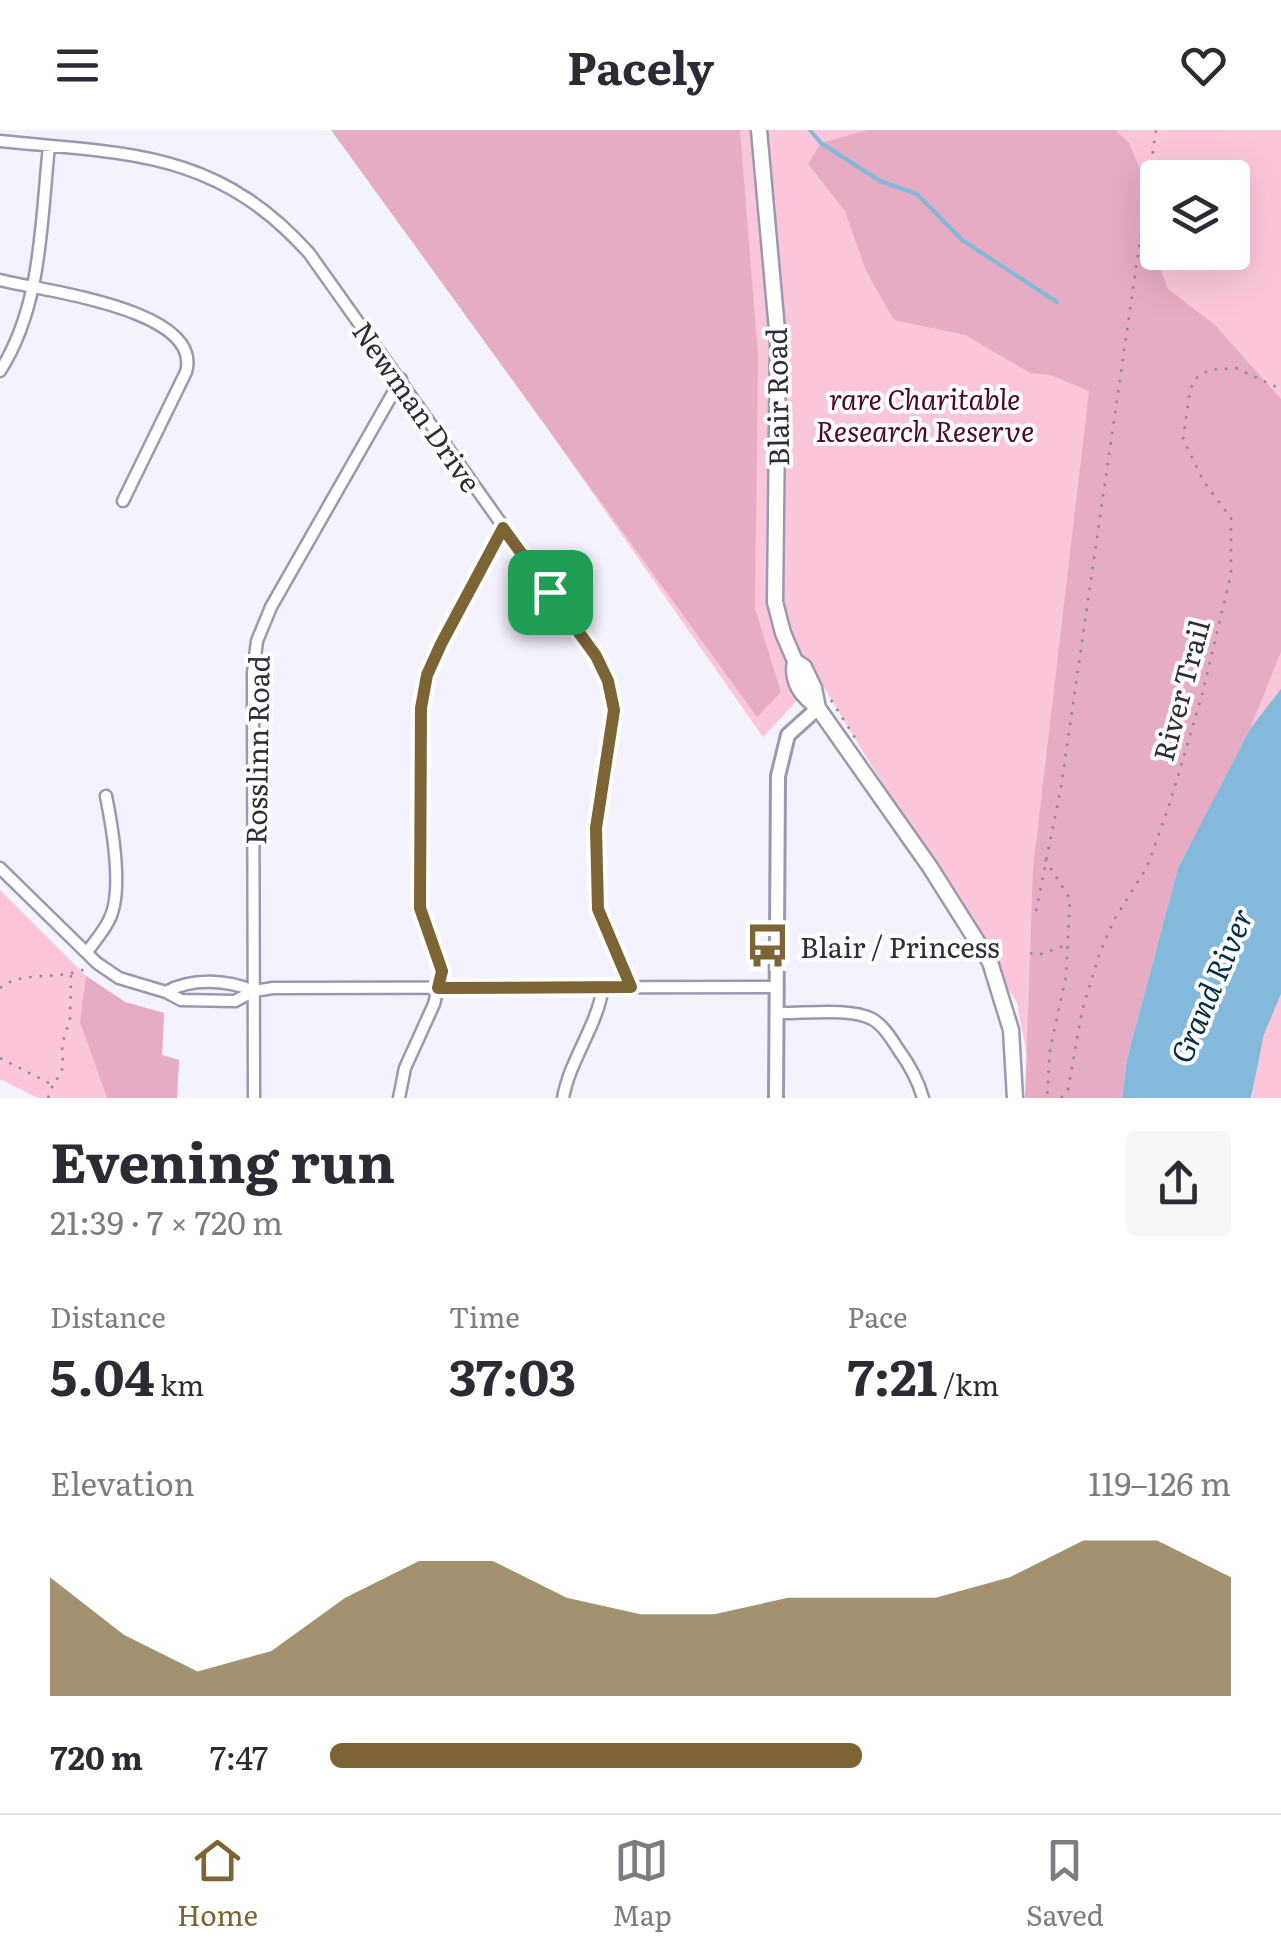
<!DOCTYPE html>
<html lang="en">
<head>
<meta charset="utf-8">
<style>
	:root { --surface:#fff; --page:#f7f7f7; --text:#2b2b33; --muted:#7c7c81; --line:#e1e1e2; --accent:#7d6435 }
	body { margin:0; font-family:Literata,serif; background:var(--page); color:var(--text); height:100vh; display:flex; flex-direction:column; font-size:38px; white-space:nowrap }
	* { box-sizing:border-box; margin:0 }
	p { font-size:32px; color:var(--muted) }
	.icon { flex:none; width:55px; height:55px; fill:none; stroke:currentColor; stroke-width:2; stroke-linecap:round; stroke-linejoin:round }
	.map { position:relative; height:968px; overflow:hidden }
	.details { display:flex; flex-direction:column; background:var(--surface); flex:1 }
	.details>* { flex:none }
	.controls { position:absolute; left:1140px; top:30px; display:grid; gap:20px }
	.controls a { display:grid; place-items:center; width:110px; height:110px; border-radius:10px; background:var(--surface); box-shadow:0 10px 40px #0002; font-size:50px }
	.pin { position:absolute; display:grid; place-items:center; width:85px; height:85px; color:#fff; margin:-42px; border-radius:20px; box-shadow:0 5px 15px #0006 }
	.round { display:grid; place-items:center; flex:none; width:105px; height:105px; border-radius:10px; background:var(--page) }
	.overview { display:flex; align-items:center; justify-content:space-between; height:170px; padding:0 50px }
	h1 { font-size:55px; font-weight:700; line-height:75px }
	.metrics { display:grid; grid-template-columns:repeat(3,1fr); gap:15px; height:170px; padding:10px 50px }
	.metrics div { display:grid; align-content:center }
	.metrics b { font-size:50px; font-weight:700 }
	.metrics small { font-size:28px; font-weight:400 }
	.metrics p { font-size:28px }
	.chart { height:280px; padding:20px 50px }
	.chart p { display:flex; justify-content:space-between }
	.chart svg { width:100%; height:180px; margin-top:10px; fill:var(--accent); opacity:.7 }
	ul { padding:0 50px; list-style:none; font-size:32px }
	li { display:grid; grid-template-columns:160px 120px 1fr; align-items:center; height:75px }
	li i { height:25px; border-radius:12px; background:var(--accent) }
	header { display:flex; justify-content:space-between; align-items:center; height:130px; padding:0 50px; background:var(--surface); font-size:45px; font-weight:700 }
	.tabs { display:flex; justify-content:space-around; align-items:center; height:140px; border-top:2px solid var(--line); background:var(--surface); font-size:28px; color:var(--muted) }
	.tabs a { display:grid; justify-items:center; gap:5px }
	.tabs .active { color:var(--accent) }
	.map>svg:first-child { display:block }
</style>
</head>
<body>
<header><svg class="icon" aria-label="menu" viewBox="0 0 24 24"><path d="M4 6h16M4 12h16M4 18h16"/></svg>Pacely<svg class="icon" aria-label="heart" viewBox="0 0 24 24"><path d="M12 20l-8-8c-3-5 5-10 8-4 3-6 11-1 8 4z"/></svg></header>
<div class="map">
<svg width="1281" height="968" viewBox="0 0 1281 968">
	<rect width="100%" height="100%" fill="#f4f2fd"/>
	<path fill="#fbc6da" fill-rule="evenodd" d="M339,0h942v612l-253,281 -1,33 -10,-53 -199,-325 -55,59zM1158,48h74v74h-74z
		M0,760l86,86 39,26 39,11 -2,42 17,5 -2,38h-139l-38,-19z
		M1281,864v104h-29l11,-83z"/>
	<path fill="#e6acc3" d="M331,0h409l18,226 -3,253 26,83 -24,25z
		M868,0h247l14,13 21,50 -1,46 19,50 47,36 66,74v253l-31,77 -72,139 -51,191 -5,39h-97l8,-229 56,-478 -39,-16 -20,-2 -65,-38 -71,-15 -28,-49 -21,-60 -37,-47 13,-21z
		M86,846l39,26 39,11 -2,42 17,5 -2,38h-70l-27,-76z"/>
	<path fill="#84b9db" d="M1281,559v305l-17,40 -13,64h-129l5,-39 51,-191 72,-139z"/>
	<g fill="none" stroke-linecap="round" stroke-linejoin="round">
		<path stroke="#84b9db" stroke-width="4" d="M810,0l11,13 59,38 37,13 45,46 95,62"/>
		<defs>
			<path id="minor" d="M0,11c129,13 216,9 309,112l287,404 12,24 6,28 -18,119 2,81 33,78
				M0,150c43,11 204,29 186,92l-63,129
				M0,241c42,-65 41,-150 49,-225
				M0,738l97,95 22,15 47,14 15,8 54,1 19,-10 19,-3 504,-1
				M87,822c7,-10 17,-21 22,-32 15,-28 3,-94 -3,-124
				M166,862c26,-15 62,-12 88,-1
				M777,883c25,1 73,-6 95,6 11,6 19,19 26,30 11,15 20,31 25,49
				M254,968l-1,-425 4,-32 14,-34 130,-228
				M399,968l6,-30 29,-64 8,-33 -22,-63 1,-200 6,-33 14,-31 62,-115
				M563,968c7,-39 34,-71 40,-111"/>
			<path id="tertiary" d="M776,968l2,-322 10,-41 30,-27"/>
			<path id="secondary" d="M759,0l19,211 -3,261 8,31 12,28 9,6 10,21 4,20
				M795,531c-4,21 6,34 23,47l112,159 60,95 21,68 4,68"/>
		</defs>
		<use href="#minor" stroke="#9d98b0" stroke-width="15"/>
		<use href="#tertiary" stroke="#9d98b0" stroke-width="18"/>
		<use href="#secondary" stroke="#9d98b0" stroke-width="19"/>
		<path stroke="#8c8a94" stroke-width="2.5" stroke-dasharray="2.5 8" stroke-linecap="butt" d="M831,570l28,44
			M1045,729l25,40 -4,78 -16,72 -3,49
			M1036,781l25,-124 95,-657
			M1030,823l8,2 26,-9
			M0,858c23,-19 59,-6 87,-20
			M0,928l49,25 9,-5 5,-11 -1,-22 8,-26 1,-44
			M48,968l6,-16
			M1061,968l7,-8 14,-79 18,-59 14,-32 33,-53 22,-61 33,-111 29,-121v-56l-27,-36 -21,-43 7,-48 5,-12 14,-9 27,-2 45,21"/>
		<use href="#minor" stroke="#fff" stroke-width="10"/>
		<use href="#tertiary" stroke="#fff" stroke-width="12"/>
		<use href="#secondary" stroke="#fff" stroke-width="14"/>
	</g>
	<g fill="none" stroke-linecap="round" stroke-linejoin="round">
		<defs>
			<path id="route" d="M503,398l93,128 12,25 6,29 -18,118 2,81 33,78 -193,1 4,-17 -22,-63 1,-200 6,-33 14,-31z"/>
		</defs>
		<use href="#route" stroke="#fff" stroke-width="20"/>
		<use href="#route" stroke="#7d6435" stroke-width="12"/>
	</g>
	<defs>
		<symbol id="bus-bare" viewBox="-9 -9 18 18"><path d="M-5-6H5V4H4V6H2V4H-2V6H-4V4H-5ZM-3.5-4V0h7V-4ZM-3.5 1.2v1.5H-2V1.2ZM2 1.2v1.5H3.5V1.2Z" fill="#7d6435" stroke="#fff" stroke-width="2.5" paint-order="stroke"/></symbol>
	</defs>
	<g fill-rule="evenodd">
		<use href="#bus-bare" x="736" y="784" width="63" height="63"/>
	</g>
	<g text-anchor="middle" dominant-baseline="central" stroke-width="8" stroke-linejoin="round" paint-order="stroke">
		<g font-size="28" fill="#2f2d37" stroke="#fff">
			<text transform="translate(776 267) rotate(-91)">Blair Road</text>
			<text transform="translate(418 276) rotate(55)">Newman Drive</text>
			<text transform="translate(1180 560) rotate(-75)">River Trail</text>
			<text transform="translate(256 620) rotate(-89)">Rosslinn Road</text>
		</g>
		<g font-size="28" font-style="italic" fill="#4c082d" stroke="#fff">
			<text x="925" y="268">rare Charitable<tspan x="925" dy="32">Research Reserve</tspan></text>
		</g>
		<g font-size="28" fill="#2f2d37" stroke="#fff" text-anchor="start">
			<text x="800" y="816">Blair / Princess</text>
		</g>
		<g font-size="30" font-style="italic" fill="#002e45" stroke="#fff">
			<text transform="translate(1210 855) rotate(-67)">Grand River</text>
		</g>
	</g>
</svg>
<div class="controls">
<a><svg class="icon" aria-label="layers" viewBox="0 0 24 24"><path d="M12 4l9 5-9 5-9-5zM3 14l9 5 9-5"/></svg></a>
</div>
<div class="pin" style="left:550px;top:462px;background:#1e9e55"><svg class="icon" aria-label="arrive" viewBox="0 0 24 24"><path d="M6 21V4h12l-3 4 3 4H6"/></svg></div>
</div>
<section class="details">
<div class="overview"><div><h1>Evening run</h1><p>21:39 · 7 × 720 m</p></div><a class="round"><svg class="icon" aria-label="share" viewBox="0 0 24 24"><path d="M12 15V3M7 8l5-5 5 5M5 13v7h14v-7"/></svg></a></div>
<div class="metrics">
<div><p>Distance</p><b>5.04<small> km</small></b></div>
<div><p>Time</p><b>37:03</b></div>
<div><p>Pace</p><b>7:21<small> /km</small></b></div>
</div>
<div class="chart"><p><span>Elevation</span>119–126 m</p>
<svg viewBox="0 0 160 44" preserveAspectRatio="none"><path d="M0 44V15L10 29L20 38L30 33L40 20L50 11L60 11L70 20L80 24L90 24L100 20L110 20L120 20L130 15L140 6L150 6L160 15V44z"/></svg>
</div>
<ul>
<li><b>720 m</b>7:47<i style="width:59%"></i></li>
</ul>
</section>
<nav class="tabs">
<a class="active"><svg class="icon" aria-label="home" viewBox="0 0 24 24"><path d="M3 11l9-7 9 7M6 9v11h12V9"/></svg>Home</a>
<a><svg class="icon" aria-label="map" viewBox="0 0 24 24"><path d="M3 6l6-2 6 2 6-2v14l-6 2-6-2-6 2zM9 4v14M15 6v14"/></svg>Map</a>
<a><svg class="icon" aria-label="saved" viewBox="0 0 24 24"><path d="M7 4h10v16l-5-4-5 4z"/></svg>Saved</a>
</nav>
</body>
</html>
